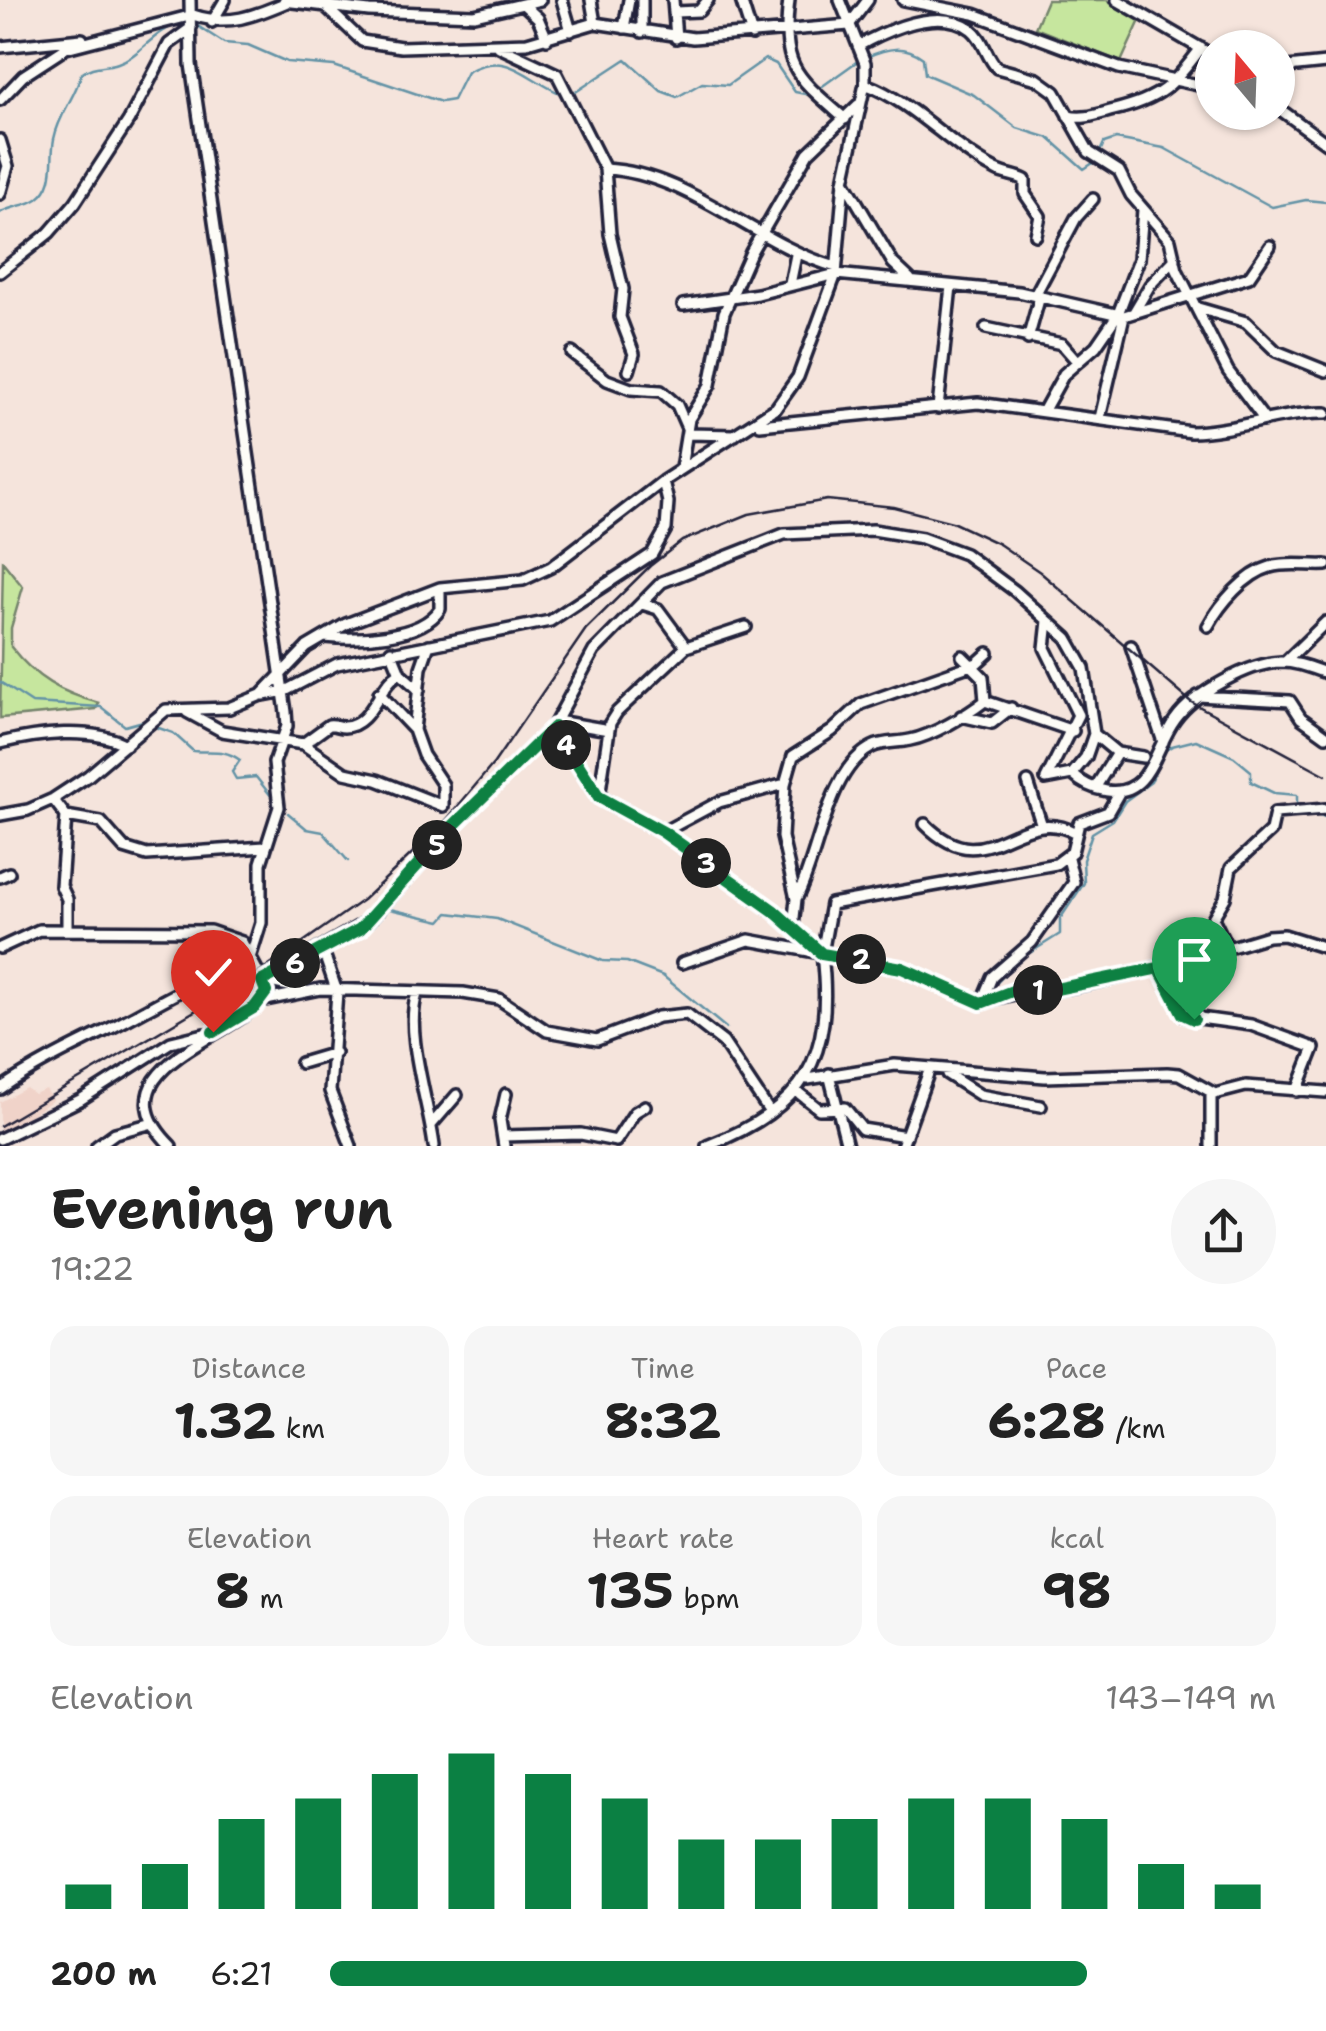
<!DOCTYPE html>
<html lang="en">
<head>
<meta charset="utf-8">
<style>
	:root { --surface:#fff; --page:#f6f6f6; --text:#222; --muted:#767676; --accent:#0b8043 }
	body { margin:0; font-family:"Shantell Sans",sans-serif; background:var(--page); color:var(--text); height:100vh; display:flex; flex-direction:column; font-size:38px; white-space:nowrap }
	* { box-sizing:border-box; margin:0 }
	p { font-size:32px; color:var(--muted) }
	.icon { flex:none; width:55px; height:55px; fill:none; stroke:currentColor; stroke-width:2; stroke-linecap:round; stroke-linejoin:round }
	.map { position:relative; height:1146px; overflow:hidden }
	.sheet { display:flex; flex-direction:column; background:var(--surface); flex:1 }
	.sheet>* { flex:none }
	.needle { width:65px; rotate:341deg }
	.buttons { position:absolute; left:1195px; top:30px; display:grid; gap:20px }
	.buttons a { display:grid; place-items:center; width:100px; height:100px; border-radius:50%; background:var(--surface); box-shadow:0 2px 8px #0004; font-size:50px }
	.pin { position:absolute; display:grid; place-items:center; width:85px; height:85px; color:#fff; margin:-102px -42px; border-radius:50% 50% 50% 0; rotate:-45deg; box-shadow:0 0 10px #0007 }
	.pin .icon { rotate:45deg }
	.km { position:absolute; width:50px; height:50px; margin:-25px; border-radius:50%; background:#222; color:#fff; font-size:28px; line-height:50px; text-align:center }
	.round { display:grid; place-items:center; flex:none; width:105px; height:105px; border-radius:52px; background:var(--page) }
	.headline { display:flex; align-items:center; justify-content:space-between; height:170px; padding:0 50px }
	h1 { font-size:55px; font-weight:700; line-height:75px }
	.stats { display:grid; grid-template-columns:repeat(3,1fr); gap:15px; height:170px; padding:10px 50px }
	.stats div { display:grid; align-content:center; border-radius:25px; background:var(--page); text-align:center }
	.stats b { font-size:50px; font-weight:700 }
	.stats small { font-size:28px; font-weight:400 }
	.stats p { font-size:28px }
	.chart { height:280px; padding:20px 50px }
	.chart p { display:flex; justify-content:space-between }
	.chart svg { width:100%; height:180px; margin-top:10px; stroke:var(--accent); stroke-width:6 }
	ul { padding:0 50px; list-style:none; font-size:32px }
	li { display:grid; grid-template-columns:160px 120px 1fr; align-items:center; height:75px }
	li i { height:25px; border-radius:12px; background:var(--accent) }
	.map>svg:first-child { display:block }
</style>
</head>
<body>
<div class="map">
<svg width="1326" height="1146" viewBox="0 0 1326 1146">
	<rect width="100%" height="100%" fill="#f5e4dc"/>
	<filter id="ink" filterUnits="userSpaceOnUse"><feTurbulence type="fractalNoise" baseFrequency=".01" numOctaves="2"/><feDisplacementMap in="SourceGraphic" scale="20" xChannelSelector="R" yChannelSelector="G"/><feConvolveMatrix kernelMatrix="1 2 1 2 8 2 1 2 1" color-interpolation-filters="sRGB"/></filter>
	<g filter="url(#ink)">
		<path fill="#f0d3c9" d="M26,1088l8,6 12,-5 7,11 -53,36v-34z"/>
		<path fill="#c6e69e" stroke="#74846c" stroke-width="2.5" d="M1047,0h60l35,16 -21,46 -86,-34z
			M3,562l20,25 -12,41v19c24,31 50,46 88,56l-3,6 -96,9z"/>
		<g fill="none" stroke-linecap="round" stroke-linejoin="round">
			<path stroke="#6493a6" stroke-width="2.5" d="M193,23l31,20 24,2 39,17 47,4 107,36 12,-2 14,-28c42,-24 60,9 97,23
				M867,57c20,-9 37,-13 56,1l2,16 49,21 43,33 32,10 35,31 12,-8
				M817,90l42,-30
				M571,95l55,-36 35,32 16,6 25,-14 26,2 37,-26 11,5 19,28 15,3
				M1099,154l5,-11 12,-4 48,9 108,59 34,-7 20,2
				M0,213c11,-7 27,-7 37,-14 20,-14 13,-40 17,-60 5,-26 22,-42 27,-65 13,-10 22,-6 37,-11 23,-7 36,-35 68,-41
				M0,682l32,21 69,4 24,19 18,-5
				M153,726l20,7 20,18c18,2 30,-3 47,9l-8,12 4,7 20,-2 19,24
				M288,813l19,16 16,3 25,29
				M1312,814l14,4
				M390,909l51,12 7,-8 49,6 106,42 24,1 36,14 63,52
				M994,986l23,-25 43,-27v-15l24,-36 -1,-23 9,-27 21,-13 12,-19 26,-19 12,-30 9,-6 24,-6 38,17 17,14v11l23,11 23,2v13"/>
			<defs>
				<path id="minor" d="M190,0l1,64 95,648 1,14 -13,37 5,44 -18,56v60l-11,35
					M562,0l9,31
					M591,0l4,23
					M642,0v32
					M673,0l3,38
					M741,0l11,35
					M789,0c-8,68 7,76 56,119
					M903,0l71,14 145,54 93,20
					M1117,0l95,55
					M284,1l85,10 105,4 66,-15
					M523,4l15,14 9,21
					M324,5l38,36 39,6 126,-4 68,-20 98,15 156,-13 19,-25
					M675,12l24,-1 9,-11
					M212,22l13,-22
					M624,28l5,-28
					M858,46c29,-16 81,-40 113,-17 13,10 15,28 26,39l40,11 18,13 34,60 30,19 12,24 39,45 7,30 51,101 36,48
					M0,47l82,-8
					M499,47l58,27 48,95 5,65 13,55 -3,28 14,37 -5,17
					M1278,68l48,-5
					M865,84c50,19 84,62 131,86 9,5 20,5 29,10v14l15,22 -4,19
					M0,100l23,-24 43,-28 127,-33c35,12 61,1 94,-13
					M1278,108l48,35
					M1068,116c17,4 30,-2 46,-6 46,-11 59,-24 87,-62
					M0,140l8,26 -8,28
					M605,169c85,4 152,76 231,98
					M845,182l48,81 17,16
					M0,272l49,-39 26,-30 54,-83 40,-76 22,-16
					M790,284l6,-29
					M1035,295l41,-77 17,-19
					M683,305l75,-11 78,-20 183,18 105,24 125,-39 21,-31
					M1198,308l48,14 30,29 50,20
					M1134,312l16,-27 25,-26
					M986,328l76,16 14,16
					M1028,339l12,-43
					M572,353l35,27 24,9 30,2 16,14 10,23
					M938,408l13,-122
					M1044,410l20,-36 32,-28 22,-32 21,-55 4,-49
					M1100,418l24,-102
					M760,425l218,-22 213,29c46,-1 88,-20 135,-19
					M688,434l47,1
					M681,468l8,-49 21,-34 14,-72 27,-61 57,-99 50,-48
					M642,604l16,5 28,38
					M1208,626c12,-22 37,-52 62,-59 16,-5 39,-1 56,-2
					M324,637c32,3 97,2 116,-28v-21
					M1131,646l32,96
					M391,651l9,22 19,17
					M1285,662l41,-40
					M264,695l21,-4 52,-27 213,-43 102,-67 14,-25 2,-27 -5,-21
					M1198,696l92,5 11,17 25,18
					M985,701l88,30
					M187,712l35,19 81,13 42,29 32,7 66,26v-21l-20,-30 -9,-25 -35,-37
					M961,716l31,7 19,-15
					M557,721l52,9
					M553,727l46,70 64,35 110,79 49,43c12,104 -16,153 -115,192
					M414,730l7,-62 8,-23
					M1094,734l23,19 26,4
					M0,743c36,-9 92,-17 126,2
					M303,744l26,-19c5,-1 10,2 15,2 29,-1 34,-43 56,-54
					M1046,779l26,-5c18,17 50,26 69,6 15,-16 21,-43 34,-60 19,-27 74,-57 106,-58 16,0 30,6 45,11
					M1046,779l32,-64 -33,-67 3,-27
					M1028,782l14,44
					M1095,788l22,-35
					M599,797l11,-74 7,-11 69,-65 60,-20
					M53,799l13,17 35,6 23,26 23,7 118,-8
					M0,815l28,-5 25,-11 35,-23 78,-66 63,-2 32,-13 46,-48 39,-23 94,-36 83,-8 28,-13 112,-86 113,-73 22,-31 38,-103 8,-93 21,-97v-21l-25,-63
					M66,816l-5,70 6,13v31
					M925,824c63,63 91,-23 151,9
					M663,832l56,-30 66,-18
					M0,877l9,-4
					M797,897c22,-42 30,-127 75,-150 12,-6 25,-4 38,-7 22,-4 57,-25 75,-39l-2,-24 -21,-21
					M793,927l3,-28 -14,-62 3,-53 8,-28 39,-25 29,-27 116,-41 11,-10
					M0,948l39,-18 171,1 32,11 23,43 -4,16c-38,41 -166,70 -90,145
					M322,948l15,44 -7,99 21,55
					M1228,949l-15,-31 12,-20 6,-30 40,-37 4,-18 51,-4
					M822,954l9,-50 225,-40 16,-12 7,-29 29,-11 12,-21
					M682,963l67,-23 153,28 79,35c34,-13 57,-10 91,-16 66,-13 131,-31 196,-51l16,-1 42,13
					M1159,968l26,48 66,9 63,23 -17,43
					M262,981l108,-61 80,-91 103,-102 41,-76 68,-69 122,-48 89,-4 49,8 43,16 50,37 52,47 17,30 10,66 -8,23 -14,17
					M265,981l38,8
					M417,994c-13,38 12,109 17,152
					M261,1001l59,-12 143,4 36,6 48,32 50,9 61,-23 29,-3 36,28 46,69
					M981,1003l11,-26 40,-35 42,-60 -6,-24
					M301,1063l34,-10
					M829,1074l18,72
					M947,1074l33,21 61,11
					M808,1079l87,-14 150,12 122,-4 12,1 36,20 31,-8 80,6
					M0,1089c34,-23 66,-39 103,-57 50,-24 95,-56 150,-69
					M795,1090l24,19 26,-1 17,21 44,7
					M432,1124l25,-29
					M503,1136l78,-2 35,7 19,-29 10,-6
					M0,1139l80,-39 91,-58 33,-8
					M97,1146l18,-13 38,-10
					M504,1146l-4,-26 6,-26
					M902,1146l27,-75
					M1211,1146v-53"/>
			</defs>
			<use href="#minor" stroke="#22223b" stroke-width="16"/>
			<use href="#minor" stroke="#fdfcf7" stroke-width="9"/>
			<path stroke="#22223b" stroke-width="2.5" d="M0,1126l259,-153 104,-73 80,-76 51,-61 92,-134 64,-63 32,-25 67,-27 78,-14 67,7 58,15 47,22 41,28 151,130 135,73"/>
		</g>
	</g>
	<g fill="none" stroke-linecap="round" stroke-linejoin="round" filter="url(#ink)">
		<defs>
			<path id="route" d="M213,1032l42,-25 11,-15 -4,-11 98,-52 90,-100 104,-102 45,70 64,35 111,79 48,43 80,14 79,35 34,-13 41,-1 103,-21 24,46 11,5"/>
		</defs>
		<use href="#route" stroke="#fff" stroke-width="20"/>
		<use href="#route" stroke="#0b8043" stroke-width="12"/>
	</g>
</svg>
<div class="buttons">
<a><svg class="needle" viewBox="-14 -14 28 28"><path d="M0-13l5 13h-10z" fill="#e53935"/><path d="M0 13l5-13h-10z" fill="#767676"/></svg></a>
</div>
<div class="pin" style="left:1194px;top:1019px;background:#1e9e55"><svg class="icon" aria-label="arrive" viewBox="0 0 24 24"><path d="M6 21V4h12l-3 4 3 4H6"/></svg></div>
<div class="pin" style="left:213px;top:1032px;background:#d93025"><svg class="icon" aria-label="check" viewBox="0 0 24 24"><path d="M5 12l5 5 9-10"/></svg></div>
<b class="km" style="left:1038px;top:990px">1</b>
<b class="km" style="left:861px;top:959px">2</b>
<b class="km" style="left:706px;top:863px">3</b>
<b class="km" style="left:566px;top:745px">4</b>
<b class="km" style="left:437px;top:845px">5</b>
<b class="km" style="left:295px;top:963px">6</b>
</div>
<section class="sheet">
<div class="headline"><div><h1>Evening run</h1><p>19:22</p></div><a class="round"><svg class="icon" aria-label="share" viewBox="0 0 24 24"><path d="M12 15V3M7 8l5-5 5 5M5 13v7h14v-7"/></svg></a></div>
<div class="stats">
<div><p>Distance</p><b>1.32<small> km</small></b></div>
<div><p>Time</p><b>8:32</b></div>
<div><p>Pace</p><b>6:28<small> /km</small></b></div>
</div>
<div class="stats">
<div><p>Elevation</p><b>8<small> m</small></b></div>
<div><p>Heart rate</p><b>135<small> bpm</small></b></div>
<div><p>kcal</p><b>98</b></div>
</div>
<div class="chart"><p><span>Elevation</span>143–149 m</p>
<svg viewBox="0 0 160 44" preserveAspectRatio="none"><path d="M5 44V38M15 44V33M25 44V22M35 44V17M45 44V11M55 44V6M65 44V11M75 44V17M85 44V27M95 44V27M105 44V22M115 44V17M125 44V17M135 44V22M145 44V33M155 44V38"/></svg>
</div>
<ul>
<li><b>200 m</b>6:21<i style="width:80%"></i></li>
</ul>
</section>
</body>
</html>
